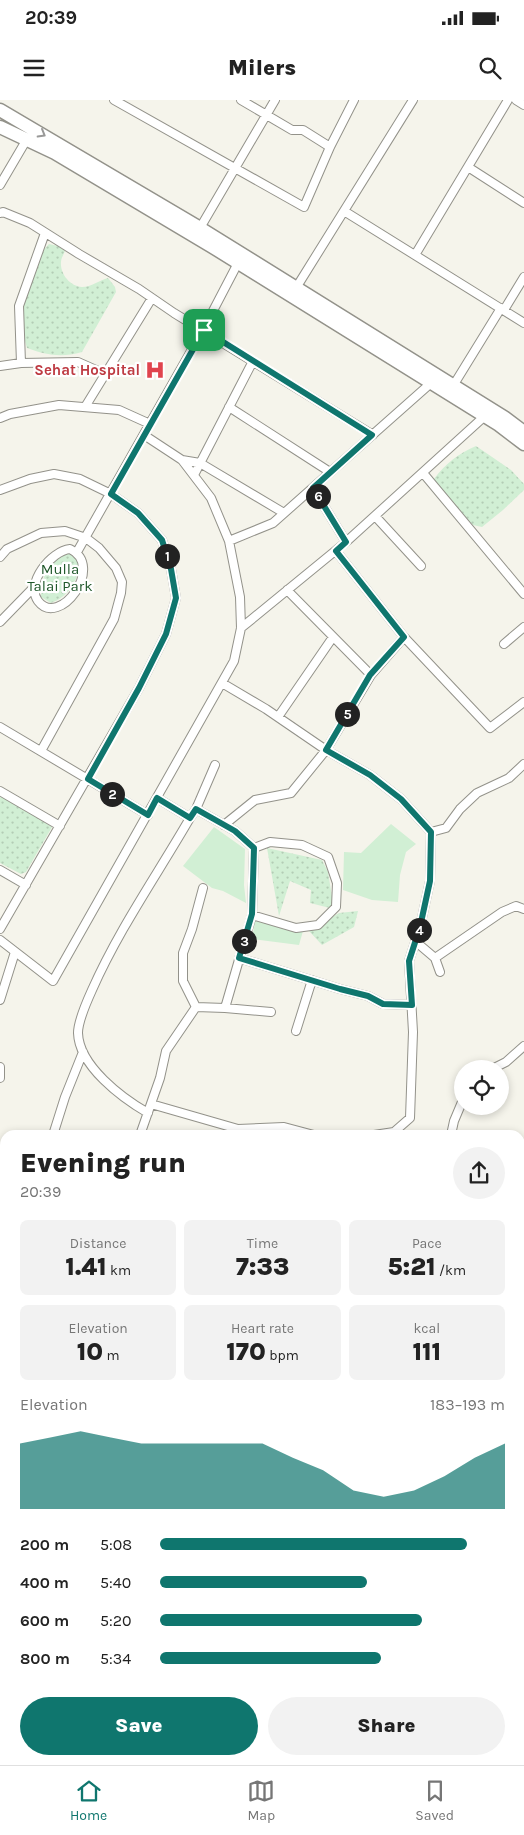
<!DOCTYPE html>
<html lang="en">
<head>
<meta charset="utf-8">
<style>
	:root { --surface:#fff; --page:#f2f2f2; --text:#222; --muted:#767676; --line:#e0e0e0; --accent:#0f766e }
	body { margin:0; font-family:Karla,sans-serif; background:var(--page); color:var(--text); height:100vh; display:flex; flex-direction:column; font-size:19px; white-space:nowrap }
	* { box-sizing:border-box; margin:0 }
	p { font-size:16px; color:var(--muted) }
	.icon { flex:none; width:28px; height:28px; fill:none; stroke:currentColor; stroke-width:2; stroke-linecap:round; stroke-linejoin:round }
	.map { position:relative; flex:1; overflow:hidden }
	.sheet { position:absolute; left:0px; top:1030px; width:525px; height:635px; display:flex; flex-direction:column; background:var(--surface); border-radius:15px 15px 0 0; box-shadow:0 2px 8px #0003 }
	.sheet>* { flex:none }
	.tools { position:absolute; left:454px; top:960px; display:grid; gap:10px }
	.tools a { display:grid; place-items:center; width:55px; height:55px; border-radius:50%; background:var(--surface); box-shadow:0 2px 8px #0003; font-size:25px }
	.pin { position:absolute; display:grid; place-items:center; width:42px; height:42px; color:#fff; margin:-21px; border-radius:10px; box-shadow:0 2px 8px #0006 }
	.km { position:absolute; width:25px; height:25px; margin:-12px; border-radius:50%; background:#222; color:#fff; font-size:14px; line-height:25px; text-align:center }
	.round { display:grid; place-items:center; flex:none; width:52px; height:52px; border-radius:26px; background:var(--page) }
	.head { display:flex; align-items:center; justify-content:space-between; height:85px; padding:0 20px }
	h1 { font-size:28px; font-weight:800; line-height:38px }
	.figures { display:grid; grid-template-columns:repeat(3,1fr); gap:8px; height:85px; padding:5px 20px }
	.figures div { display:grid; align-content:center; border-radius:8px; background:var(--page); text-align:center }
	.figures b { font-size:25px; font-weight:800 }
	.figures small { font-size:14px; font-weight:400 }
	.figures p { font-size:14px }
	.chart { height:140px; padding:10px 20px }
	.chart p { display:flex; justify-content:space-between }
	.chart svg { width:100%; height:90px; margin-top:5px; fill:var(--accent); opacity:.7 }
	.action { display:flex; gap:10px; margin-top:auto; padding:10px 20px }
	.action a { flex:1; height:58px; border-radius:30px; background:var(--accent); color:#fff; font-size:20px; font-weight:800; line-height:58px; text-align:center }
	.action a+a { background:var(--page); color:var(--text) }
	ul { padding:0 20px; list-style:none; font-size:16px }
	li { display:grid; grid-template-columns:80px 60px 1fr; align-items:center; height:38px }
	li i { height:12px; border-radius:6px; background:var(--accent) }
	.status { display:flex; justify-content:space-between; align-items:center; height:35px; padding:0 25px; background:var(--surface); direction:ltr }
	.status svg { height:14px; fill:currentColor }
	header { display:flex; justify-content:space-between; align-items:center; height:65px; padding:0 20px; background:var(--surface); font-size:22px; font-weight:800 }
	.menu { display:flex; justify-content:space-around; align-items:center; height:70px; border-top:1px solid var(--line); background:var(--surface); font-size:14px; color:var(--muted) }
	.menu a { display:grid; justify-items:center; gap:2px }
	.menu .current { color:var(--accent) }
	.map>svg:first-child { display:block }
</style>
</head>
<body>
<div class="status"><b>20:39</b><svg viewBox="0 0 49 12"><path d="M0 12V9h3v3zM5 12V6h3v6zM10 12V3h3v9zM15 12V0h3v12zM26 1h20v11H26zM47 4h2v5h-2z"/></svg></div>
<header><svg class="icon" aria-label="menu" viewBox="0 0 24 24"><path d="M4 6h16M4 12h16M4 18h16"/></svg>Milers<svg class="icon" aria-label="search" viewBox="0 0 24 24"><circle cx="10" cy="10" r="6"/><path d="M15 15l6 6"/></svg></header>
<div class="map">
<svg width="524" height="1665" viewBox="0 0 524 1665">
	<defs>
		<pattern id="park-dots" width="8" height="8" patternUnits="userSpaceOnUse" patternTransform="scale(1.25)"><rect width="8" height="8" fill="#d1efd4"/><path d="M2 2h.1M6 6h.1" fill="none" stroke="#b3ccb5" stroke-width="1.8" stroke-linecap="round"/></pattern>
		<pattern id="water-ripples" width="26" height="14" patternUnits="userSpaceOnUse" patternTransform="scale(1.25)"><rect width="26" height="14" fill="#91cfd2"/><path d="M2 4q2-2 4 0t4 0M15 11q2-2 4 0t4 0" fill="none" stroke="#7db1b4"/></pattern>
	</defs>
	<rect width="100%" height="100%" fill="#f5f4eb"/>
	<path fill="#d1efd4" d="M391,724l25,20 -10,8 -6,23 -2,27 -26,-2 -29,-10 1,-38 17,1z
		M214,727l31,22 -1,36 2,18 -23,-12 -11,-3 -29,-22z
		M255,821l48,10 -4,14 -47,-6z"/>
	<path fill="url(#park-dots)" d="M49,144l9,2 7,5c-1,3 -4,7 -4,11 -1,12 9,24 21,25 9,0 18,-7 26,-9l7,9 1,5 -34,60c-21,6 -36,3 -55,-4 -3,-11 -7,-23 -6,-35 1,-16 16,-59 28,-69z
		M476,346l35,24 13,14v6l-21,20 -21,17 -9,-2 -33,-34 -6,-12c12,-16 24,-25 42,-33z
		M67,452l9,1c8,20 -5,43 -25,50l-10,-6c2,-23 5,-33 26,-45z
		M2,695l50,32 -26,45 -5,2 -21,-11v-65z
		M267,748l55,12 6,12 6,37 -24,-6 1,-13 -21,-9 -11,35z
		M358,811l-4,16 -32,18 -13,-14 30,-18z"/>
	<path fill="url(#water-ripples)" d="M2,1227l3,1v118l-5,12v-129z"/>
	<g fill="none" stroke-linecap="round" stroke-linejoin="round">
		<defs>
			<path id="minor" d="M114,0l190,107 26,-60 24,-47
				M241,0l51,30h11l27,17
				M516,0l8,5
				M468,67l56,36
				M0,85l27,-46
				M344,111l180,112
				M0,113l3,-1 27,11 49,31 60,35 35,24 199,122
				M200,128l75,-128
				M415,155l93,-155
				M296,188l117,-188
				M504,210l20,-33
				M21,263l-2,-57 26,-73
				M0,266l21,-3 57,-1 27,12
				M453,286l48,-78
				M85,307l67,-109
				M229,307l101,65
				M0,318l10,-4 49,-9 60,5 31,14
				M182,360l18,3 84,50
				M423,373l101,121
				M194,375l59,-114
				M313,388l33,54
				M0,390l30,-11 24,-5 26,5 31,15 27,19 24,27 9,29 5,29 -10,36 -27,54 -139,241
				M375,416l46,50
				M229,441l44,-18 158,-140
				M70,449c36,17 -11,80 -32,52 -13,-18 13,-50 32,-52z
				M336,451l68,86 -33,38
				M77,452l126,-222 36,-69
				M0,457l7,-8 34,-16 24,-2 21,7 13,10 17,20 6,14 -1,11 -7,26 -73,132
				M0,522l35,-36
				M241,528l105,-86 141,-128
				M404,537l86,91 34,-26
				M504,544l20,-17
				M222,583l44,26 60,41 44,25 31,24 30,33 -1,49 -10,46 -11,34 4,71 -3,86 -16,14 -20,3
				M278,617l55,-80
				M0,627l148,88
				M0,691l60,35
				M196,709l19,-44
				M224,725l31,-25 36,-7 35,-43 45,-75 -84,-85
				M431,732l15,-4 14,-19 17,-16 32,-15 15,-14
				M0,770l26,15
				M252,815l44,13 22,-3 18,-18 1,-24 -9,-26 -26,-12 -32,-3 -16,6
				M0,840l53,41 181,-320 7,-33 -1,-31 -11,-56 -18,-43 -29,-38 -38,-25
				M415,841l20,17 5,14
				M239,858l101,31 28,7 15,8 29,1
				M435,858l67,-46 14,-6 8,3
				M0,900l15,-48
				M196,907l-13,-26v-28l9,-24 11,-41
				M225,908l46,4
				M296,931l16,-51
				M0,967v11
				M492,969l14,-7 18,-16
				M151,1004l87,25 46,-2 30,8
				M148,1013c-26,-15 -69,-47 -70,-80 0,-12 9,-32 14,-43 27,-61 65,-115 98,-172
				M53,1035l12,-38 18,-45
				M140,1035l20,-57 6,-27 30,-44 29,1 27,-93 2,-67 -19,-17 -39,-22 -6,9 -33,-20
				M451,1035l3,-14 8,-19
				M0,1153l5,4
				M520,1190l4,3
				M0,1355l5,-12
				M520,1436l4,-6
				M520,1481l4,4
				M0,1485l5,-1
				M520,1526l4,3
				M520,1589l4,3 -4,4
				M456,1660l5,5
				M393,1665l4,-5"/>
			<path id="trunk" d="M0,10l200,118 304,189 20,15
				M0,27l55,26 156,93 288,179 25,19"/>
		</defs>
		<use href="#minor" stroke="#93928a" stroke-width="10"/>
		<use href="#trunk" stroke="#93928a" stroke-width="15"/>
		<use href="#minor" stroke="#fff" stroke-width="8"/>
		<use href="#trunk" stroke="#fff" stroke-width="12"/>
	</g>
	<defs><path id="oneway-chevron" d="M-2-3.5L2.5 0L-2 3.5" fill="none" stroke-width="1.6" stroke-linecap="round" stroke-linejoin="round" transform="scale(1.25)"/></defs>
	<use stroke="#999998" href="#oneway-chevron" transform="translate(42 34) rotate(30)"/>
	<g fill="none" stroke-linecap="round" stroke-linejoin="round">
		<defs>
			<path id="route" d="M204,230l168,105 -59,53 33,54 -10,9 68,86 -34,38 -44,75 44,25 31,24 30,33 -1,49 -10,46 -11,34 3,44 -29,-1 -15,-8 -28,-7 -101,-31 13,-44 2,-66 -19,-17 -39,-22 -6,9 -33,-20 -9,17 -60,-36 51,-91 27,-54 10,-36 -5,-29 -9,-29 -24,-27 -27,-19z"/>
		</defs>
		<use href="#route" stroke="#fff" stroke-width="10"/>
		<use href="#route" stroke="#0f766e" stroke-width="6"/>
	</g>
	<defs>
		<symbol id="hospital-bare" viewBox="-9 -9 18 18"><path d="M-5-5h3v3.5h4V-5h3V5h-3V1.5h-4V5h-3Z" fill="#e0444e" stroke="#fff" stroke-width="2.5" paint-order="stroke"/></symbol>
	</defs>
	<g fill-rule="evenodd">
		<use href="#hospital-bare" x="141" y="256" width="28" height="28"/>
	</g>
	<g text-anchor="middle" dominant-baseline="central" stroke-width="4.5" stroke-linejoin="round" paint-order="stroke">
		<g font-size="15" font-weight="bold" fill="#be3a42" stroke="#fff" text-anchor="end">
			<text x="140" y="270">Sehat Hospital</text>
		</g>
		<g font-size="15" fill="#20582b" stroke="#fff">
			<text x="60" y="469">Mulla<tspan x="60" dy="17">Talai Park</tspan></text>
		</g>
	</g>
</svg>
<div class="tools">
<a><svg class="icon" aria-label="locate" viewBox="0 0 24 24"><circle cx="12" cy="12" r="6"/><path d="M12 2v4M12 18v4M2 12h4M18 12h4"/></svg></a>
</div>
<div class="pin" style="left:204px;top:230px;background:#1e9e55"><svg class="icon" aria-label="arrive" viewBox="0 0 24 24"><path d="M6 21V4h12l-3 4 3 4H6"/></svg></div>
<b class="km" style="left:167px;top:456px">1</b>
<b class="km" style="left:112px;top:694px">2</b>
<b class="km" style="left:244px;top:841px">3</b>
<b class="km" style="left:419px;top:830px">4</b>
<b class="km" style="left:347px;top:614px">5</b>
<b class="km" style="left:318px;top:396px">6</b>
<section class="sheet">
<div class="head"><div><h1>Evening run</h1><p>20:39</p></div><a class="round"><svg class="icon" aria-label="share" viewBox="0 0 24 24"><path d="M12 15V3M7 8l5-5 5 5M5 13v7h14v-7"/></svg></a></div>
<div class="figures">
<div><p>Distance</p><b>1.41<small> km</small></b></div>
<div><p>Time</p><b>7:33</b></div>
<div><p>Pace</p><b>5:21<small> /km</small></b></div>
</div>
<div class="figures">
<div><p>Elevation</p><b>10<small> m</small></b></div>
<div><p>Heart rate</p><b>170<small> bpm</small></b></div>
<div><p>kcal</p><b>111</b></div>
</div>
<div class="chart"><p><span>Elevation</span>183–193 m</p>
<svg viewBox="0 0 160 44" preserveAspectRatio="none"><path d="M0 44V12L10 9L20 6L30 9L40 12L50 12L60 12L70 12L80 12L90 19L100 25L110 35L120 38L130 35L140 28L150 19L160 12V44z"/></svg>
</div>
<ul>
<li><b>200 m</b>5:08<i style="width:89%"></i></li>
<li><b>400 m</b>5:40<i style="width:60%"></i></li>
<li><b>600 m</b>5:20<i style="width:76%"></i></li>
<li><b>800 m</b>5:34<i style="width:64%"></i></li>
</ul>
<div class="action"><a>Save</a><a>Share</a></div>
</section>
</div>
<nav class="menu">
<a class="current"><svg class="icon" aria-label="home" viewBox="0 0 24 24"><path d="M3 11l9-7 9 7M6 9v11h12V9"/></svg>Home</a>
<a><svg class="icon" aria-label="map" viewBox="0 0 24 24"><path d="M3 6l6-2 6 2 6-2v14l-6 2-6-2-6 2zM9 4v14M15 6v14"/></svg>Map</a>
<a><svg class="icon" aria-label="saved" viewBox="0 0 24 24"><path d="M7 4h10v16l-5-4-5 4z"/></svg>Saved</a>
</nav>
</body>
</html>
